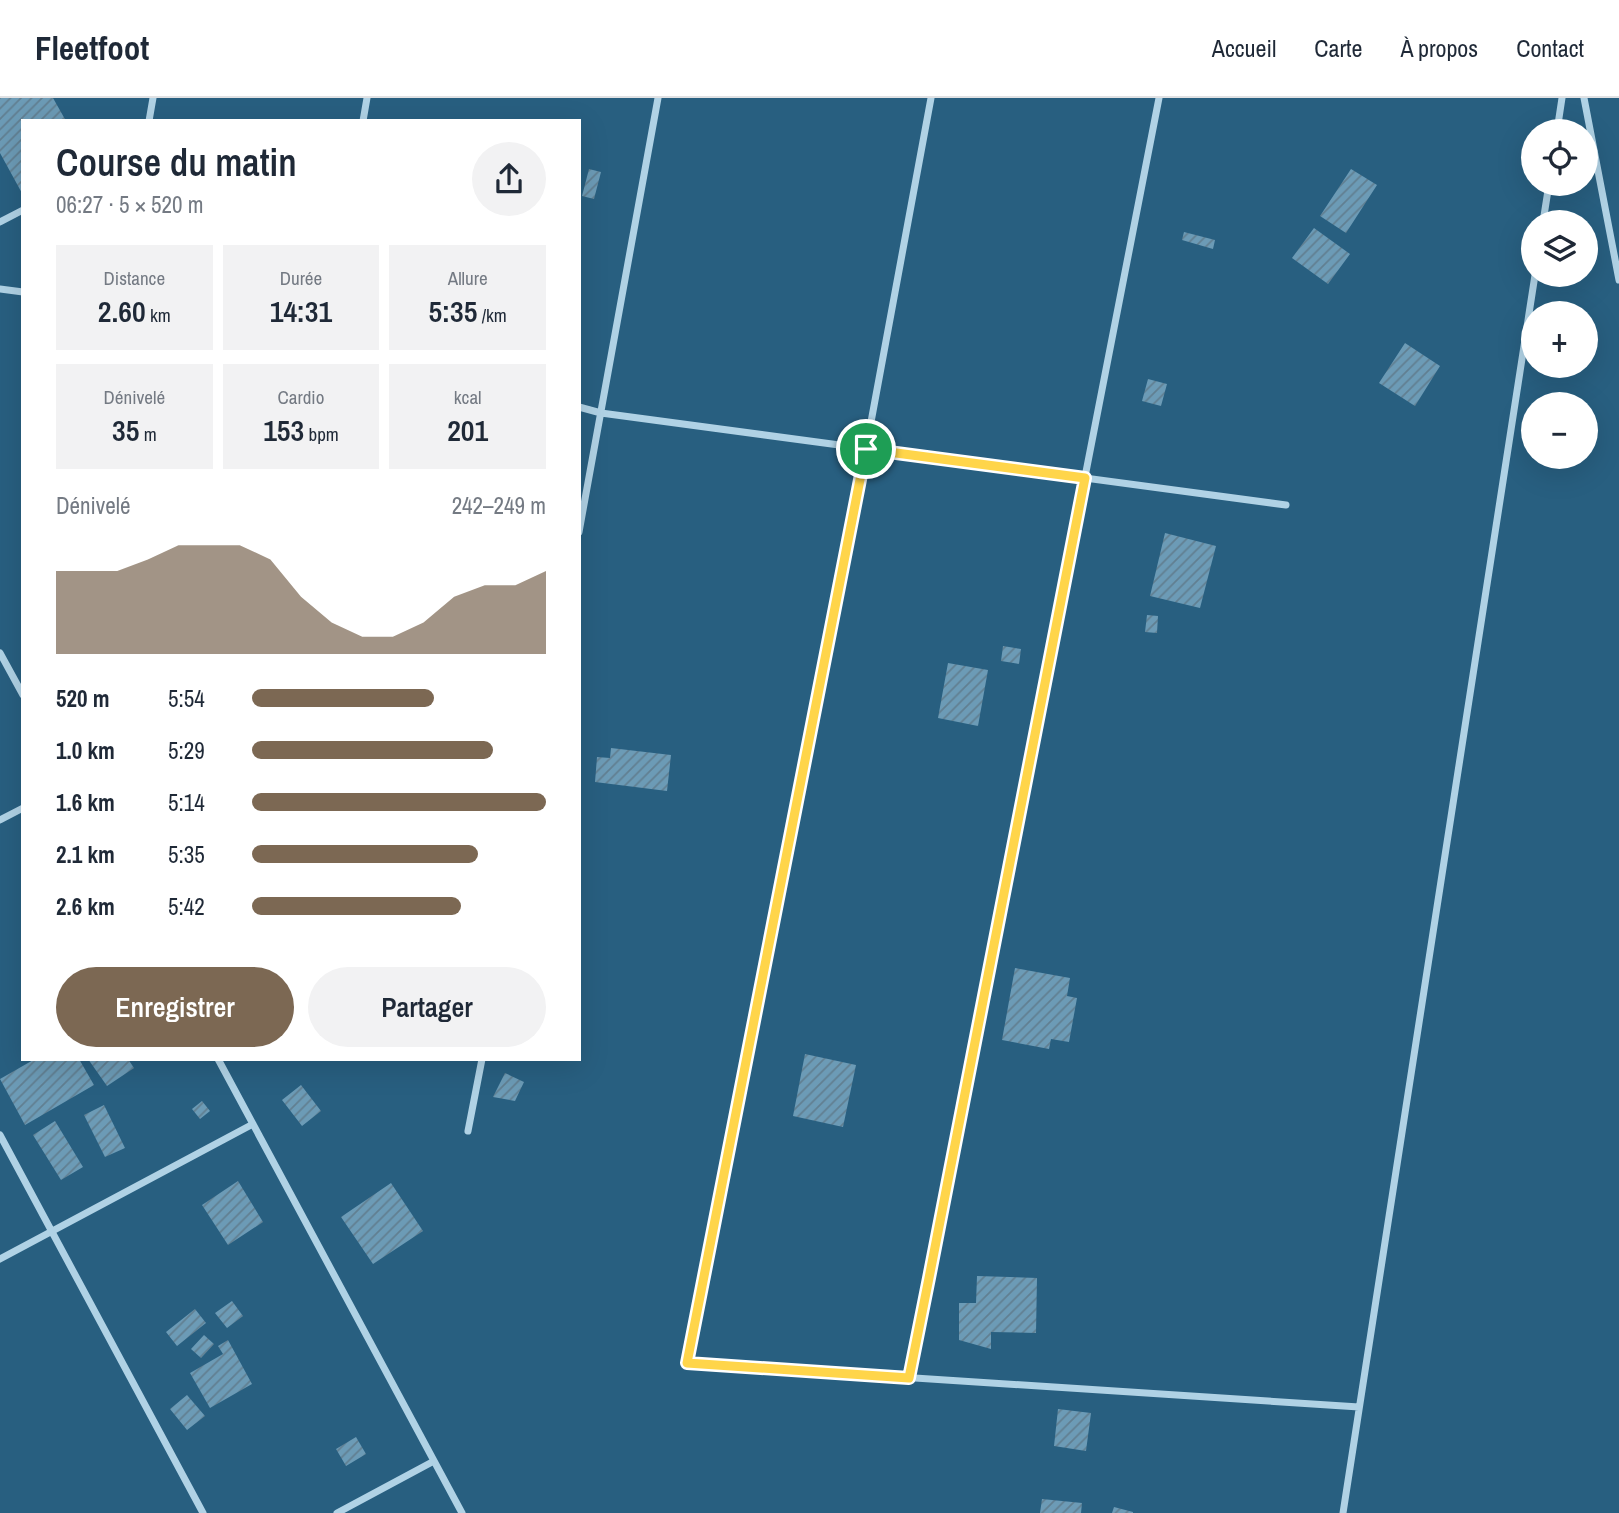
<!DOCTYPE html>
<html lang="fr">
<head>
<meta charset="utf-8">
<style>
	:root { --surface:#fff; --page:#f2f2f3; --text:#1f2937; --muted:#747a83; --line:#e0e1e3; --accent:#7c6853 }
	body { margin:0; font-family:"Archivo Narrow",sans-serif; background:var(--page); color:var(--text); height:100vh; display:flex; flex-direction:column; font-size:26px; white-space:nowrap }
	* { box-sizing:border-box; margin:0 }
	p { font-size:23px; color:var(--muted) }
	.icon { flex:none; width:38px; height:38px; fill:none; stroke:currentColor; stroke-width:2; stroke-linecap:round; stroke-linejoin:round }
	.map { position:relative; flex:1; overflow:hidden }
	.side { position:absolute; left:21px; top:21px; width:560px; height:942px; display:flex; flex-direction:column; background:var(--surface); border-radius:0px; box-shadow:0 7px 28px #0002 }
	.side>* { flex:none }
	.controls { position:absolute; left:1521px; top:21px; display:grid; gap:14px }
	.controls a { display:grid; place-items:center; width:77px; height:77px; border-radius:50%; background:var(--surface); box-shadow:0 7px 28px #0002; font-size:35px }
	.pin { position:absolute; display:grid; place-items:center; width:60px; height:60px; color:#fff; margin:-30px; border:4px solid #fff; border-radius:50%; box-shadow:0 2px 7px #0007 }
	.round { display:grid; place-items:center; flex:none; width:74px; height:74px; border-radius:37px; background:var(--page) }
	.headline { display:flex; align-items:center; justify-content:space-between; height:119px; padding:0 35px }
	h1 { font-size:38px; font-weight:600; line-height:52px }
	.stats { display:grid; grid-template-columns:repeat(3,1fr); gap:10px; height:119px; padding:7px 35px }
	.stats div { display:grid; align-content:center; border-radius:0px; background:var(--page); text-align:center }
	.stats b { font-size:30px; font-weight:600 }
	.stats small { font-size:19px; font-weight:400 }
	.stats p { font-size:19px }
	.chart { height:196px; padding:14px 35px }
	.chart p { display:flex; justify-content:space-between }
	.chart svg { width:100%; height:126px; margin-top:7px; fill:var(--accent); opacity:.7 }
	.cta { display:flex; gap:14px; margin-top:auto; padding:14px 35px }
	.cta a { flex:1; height:80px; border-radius:42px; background:var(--accent); color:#fff; font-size:28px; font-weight:600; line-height:80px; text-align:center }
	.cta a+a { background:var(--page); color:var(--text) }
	ul { padding:0 35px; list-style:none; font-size:23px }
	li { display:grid; grid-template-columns:112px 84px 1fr; align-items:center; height:52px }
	li i { height:18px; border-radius:9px; background:var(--accent) }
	header { display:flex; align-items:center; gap:42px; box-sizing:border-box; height:98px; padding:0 35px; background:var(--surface); border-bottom:2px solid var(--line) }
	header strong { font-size:33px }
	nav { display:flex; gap:38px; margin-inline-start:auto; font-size:24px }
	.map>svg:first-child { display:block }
</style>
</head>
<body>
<header>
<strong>Fleetfoot</strong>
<nav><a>Accueil</a><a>Carte</a><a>À propos</a><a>Contact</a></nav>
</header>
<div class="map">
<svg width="1619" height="1415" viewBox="0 0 1619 1415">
	<defs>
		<pattern id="building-hatch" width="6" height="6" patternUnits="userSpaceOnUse" patternTransform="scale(1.75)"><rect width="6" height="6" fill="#6c9bb6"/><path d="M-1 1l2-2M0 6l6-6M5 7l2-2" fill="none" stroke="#617f91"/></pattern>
	</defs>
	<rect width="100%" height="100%" fill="#285f80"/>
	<path fill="url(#building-hatch)" d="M0,0h53l13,23h-43v74l-23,-42z
		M589,71l12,3 -7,27 -12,-3z
		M1351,71l26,16 -31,48 -26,-17z
		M1314,130l36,26 -22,30 -36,-26z
		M1184,134l31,8 -2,9 -31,-9z
		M1405,245l35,23 -25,40 -36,-23z
		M1148,281l19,5 -6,22 -19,-5z
		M1165,435l51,13 -16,62 -50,-12z
		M1147,517l11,1 -1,17 -12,-1z
		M1003,548l18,3 -2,15 -18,-3z
		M948,565l40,7 -10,56 -40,-8z
		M611,650l60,7 -4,36 -72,-9 2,-25 13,1z
		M1015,870l55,10 -3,18 10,2 -8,44 -18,-3 -2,10 -47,-9z
		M805,956l51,11 -13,62 -50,-11z
		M35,961h44l15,26 -69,40 -25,-46z
		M88,961h40l6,9 -27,18z
		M505,975l19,9 -9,19 -22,-4z
		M301,987l20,26 -19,15 -20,-26z
		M202,1003l8,10 -10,8 -8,-10z
		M104,1007l21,43 -20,9 -21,-42z
		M55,1023l28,46 -22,13 -28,-45z
		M238,1083l25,41 -35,23 -26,-40z
		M391,1085l32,48 -50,33 -32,-47z
		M977,1178l60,2 -1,55 -45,-1v17l-32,-9v-37h17z
		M232,1203l11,15 -16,12 -12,-15z
		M195,1211l11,14 -29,23 -11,-14z
		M204,1237l10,9 -13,14 -10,-9z
		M228,1242l24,44 -42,24 -20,-35 33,-19 -5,-8z
		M187,1297l18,21 -18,14 -17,-21z
		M1058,1311l33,4 -5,38 -32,-5z
		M356,1339l10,17 -20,12 -10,-17z
		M1042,1401l40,4 -1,10h-41z
		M1114,1409l19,5v1h-21z"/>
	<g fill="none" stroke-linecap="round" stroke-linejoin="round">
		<path stroke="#b0d2e5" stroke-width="7" d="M931,0l-65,351 -179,914 672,44
			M1584,0l35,182
			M149,23l4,-23
			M363,23l4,-23
			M1557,33l5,-33
			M0,124l23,-12
			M1543,124l6,-38
			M0,191l23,3
			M579,309l22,6 685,92
			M579,434l79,-434
			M0,555l23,42
			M0,722l23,-12
			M218,961l244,454
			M468,1033l14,-72
			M0,1037l203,378
			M0,1161l253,-135
			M909,1280l250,-1280
			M337,1415l97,-52
			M1343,1415l192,-1238"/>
	</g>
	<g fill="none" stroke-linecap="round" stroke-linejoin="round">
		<defs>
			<path id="route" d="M866,351l219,29 -156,800 -20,100 -222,-15z"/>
		</defs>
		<use href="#route" stroke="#fff" stroke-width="14"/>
		<use href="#route" stroke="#ffd54a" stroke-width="9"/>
	</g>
</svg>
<div class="controls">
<a><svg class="icon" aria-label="locate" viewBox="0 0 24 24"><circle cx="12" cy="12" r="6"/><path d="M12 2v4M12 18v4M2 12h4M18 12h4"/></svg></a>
<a><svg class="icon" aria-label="layers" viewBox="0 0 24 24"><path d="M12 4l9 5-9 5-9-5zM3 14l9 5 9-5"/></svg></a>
<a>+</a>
<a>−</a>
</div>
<div class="pin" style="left:866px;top:351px;background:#1e9e55"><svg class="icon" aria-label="arrive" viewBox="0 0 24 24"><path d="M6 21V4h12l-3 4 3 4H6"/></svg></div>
<section class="side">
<div class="headline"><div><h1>Course du matin</h1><p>06:27 · 5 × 520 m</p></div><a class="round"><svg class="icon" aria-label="share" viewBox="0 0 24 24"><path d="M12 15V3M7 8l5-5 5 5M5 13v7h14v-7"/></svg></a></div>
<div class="stats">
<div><p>Distance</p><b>2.60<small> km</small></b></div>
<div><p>Durée</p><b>14:31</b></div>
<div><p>Allure</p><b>5:35<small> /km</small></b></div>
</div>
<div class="stats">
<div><p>Dénivelé</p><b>35<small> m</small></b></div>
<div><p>Cardio</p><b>153<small> bpm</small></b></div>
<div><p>kcal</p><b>201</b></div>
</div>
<div class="chart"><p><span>Dénivelé</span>242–249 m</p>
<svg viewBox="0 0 160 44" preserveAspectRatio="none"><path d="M0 44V15L10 15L20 15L30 11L40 6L50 6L60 6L70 11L80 24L90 33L100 38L110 38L120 33L130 24L140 20L150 20L160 15V44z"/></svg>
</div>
<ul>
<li><b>520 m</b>5:54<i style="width:62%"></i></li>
<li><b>1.0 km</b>5:29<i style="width:82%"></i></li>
<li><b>1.6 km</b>5:14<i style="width:100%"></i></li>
<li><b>2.1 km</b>5:35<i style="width:77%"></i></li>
<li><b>2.6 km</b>5:42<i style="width:71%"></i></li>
</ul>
<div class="cta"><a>Enregistrer</a><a>Partager</a></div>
</section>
</div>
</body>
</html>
